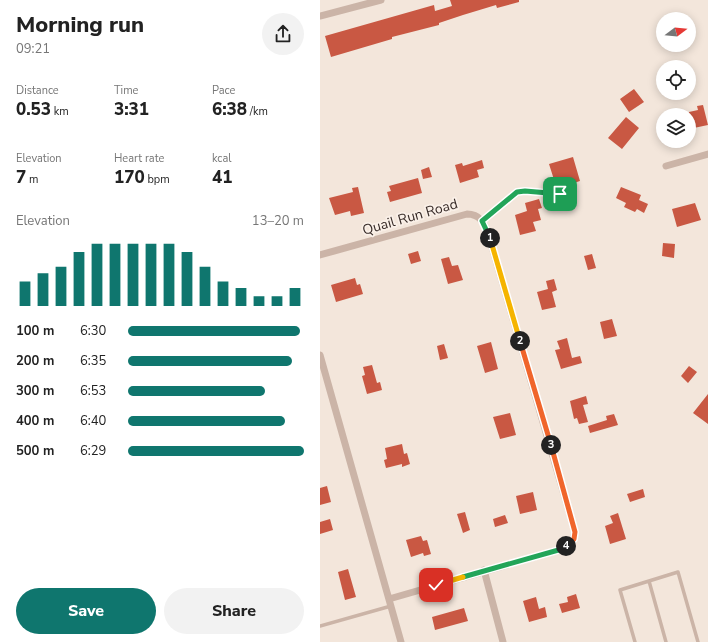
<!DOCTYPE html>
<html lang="en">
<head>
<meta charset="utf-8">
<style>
	:root { --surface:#fff; --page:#f2f2f2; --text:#222; --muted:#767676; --accent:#0f766e }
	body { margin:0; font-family:"Nunito Sans",sans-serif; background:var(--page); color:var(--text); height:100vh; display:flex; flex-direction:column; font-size:15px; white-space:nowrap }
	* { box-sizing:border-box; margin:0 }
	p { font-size:13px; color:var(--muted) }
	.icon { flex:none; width:22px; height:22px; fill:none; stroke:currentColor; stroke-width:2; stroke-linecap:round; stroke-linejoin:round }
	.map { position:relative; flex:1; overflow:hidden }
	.drawer { display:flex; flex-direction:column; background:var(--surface); width:320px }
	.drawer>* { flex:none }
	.needle { width:26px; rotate:74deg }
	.controls { position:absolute; left:336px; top:12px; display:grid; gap:8px }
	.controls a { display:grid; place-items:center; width:40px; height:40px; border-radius:50%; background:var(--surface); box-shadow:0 2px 10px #0003; font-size:20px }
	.pin { position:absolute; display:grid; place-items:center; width:34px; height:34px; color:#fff; margin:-17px; border-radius:8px; box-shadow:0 2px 6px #0006 }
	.km { position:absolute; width:20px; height:20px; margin:-10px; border-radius:50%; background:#222; color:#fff; font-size:11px; line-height:20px; text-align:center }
	.round { display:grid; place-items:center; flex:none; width:42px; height:42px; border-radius:21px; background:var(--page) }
	.head { display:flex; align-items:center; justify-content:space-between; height:68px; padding:0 16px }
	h1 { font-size:22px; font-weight:800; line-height:30px }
	.stats { display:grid; grid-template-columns:repeat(3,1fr); gap:6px; height:68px; padding:4px 16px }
	.stats div { display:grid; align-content:center }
	.stats b { font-size:17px; font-weight:800 }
	.stats small { font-size:11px; font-weight:400 }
	.stats p { font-size:11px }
	.chart { height:112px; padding:8px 16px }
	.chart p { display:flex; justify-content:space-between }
	.chart svg { width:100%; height:72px; margin-top:4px; stroke:var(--accent); stroke-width:6 }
	.button { display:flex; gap:8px; margin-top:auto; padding:8px 16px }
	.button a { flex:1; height:46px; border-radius:24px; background:var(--accent); color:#fff; font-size:16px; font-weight:800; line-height:46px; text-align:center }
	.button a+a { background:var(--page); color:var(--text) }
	ul { padding:0 16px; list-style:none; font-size:13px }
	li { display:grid; grid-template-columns:64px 48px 1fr; align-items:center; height:30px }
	li i { height:10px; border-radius:5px; background:var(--accent) }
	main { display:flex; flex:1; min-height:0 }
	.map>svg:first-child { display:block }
</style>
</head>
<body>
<main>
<section class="drawer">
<div class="head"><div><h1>Morning run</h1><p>09:21</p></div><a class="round"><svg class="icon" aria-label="share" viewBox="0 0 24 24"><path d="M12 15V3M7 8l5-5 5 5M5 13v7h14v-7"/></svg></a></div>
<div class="stats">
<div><p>Distance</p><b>0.53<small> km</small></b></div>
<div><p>Time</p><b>3:31</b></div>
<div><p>Pace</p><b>6:38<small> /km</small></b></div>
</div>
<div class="stats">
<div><p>Elevation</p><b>7<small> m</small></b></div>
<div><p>Heart rate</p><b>170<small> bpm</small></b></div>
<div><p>kcal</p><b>41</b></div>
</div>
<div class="chart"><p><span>Elevation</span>13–20 m</p>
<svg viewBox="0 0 160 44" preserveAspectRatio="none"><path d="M5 44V29M15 44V24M25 44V20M35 44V11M45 44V6M55 44V6M65 44V6M75 44V6M85 44V6M95 44V11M105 44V20M115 44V29M125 44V33M135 44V38M145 44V38M155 44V33"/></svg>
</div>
<ul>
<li><b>100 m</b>6:30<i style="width:98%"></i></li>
<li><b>200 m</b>6:35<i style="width:93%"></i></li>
<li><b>300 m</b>6:53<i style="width:78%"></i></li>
<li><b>400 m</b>6:40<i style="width:89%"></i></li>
<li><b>500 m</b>6:29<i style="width:100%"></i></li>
</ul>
<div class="button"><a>Save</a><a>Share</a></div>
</section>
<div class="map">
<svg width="388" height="642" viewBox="0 0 388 642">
	<rect width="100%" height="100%" fill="#f3e6db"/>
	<path fill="#c95843" d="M130,0h69v2l-22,6 -1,-3 -33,10 -24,8v2l-47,12v2l-61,18 -6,-21 109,-31 1,6 17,-5z
		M314,89l10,13 -15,10 -9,-13z
		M383,105l5,20 -19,4v-17l9,-2 -1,-4z
		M306,117l13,11 -17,21 -14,-11z
		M253,157l7,24 -13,4v-2l-11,3 -7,-22z
		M162,160l2,8 -7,2 2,7 -19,6 -5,-18 7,-2 1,3z
		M109,167l3,10 -9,2 -2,-9z
		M98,178l4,15 -32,9 -3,-10 4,-1 -2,-5z
		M38,187l6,26 -13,3 -1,-5 -15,4 -6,-17 24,-6 -1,-4z
		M301,187l20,8 -2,5 9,4 -4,9 -7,-4 -2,3 -11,-5 2,-4 -10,-5z
		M219,199l3,9 -4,1 3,11 -8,2 3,9 -16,4 -5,-20 12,-4 -2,-8z
		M375,203l6,17 -24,7 -5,-18z
		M343,243l12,1 -1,14 -12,-2z
		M98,251l3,10 -10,3 -3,-10z
		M272,254l4,14 -8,2 -4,-14z
		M129,257l3,9 6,-1 5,15 -15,4 -7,-25z
		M35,278l2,7 3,-1 3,10 -27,8 -5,-17z
		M234,279l3,11 -5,2 4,15 -14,3 -5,-18 11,-3 -2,-8z
		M292,319l5,17 -13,3 -4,-17z
		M247,338l5,20 8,-2 2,7 -21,6 -6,-19 5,-1 -3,-8z
		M171,342l7,27 -13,4 -8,-27z
		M124,344l4,14 -8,2 -3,-14z
		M52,365l5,18 3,-1 2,8 -15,4 -5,-18 3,-1 -2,-8z
		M369,366l8,6 -9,11 -7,-7z
		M388,394v30l-15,-11z
		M266,396l2,8 -5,1 5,17 -9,2 -2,-6 -3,1 -4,-18z
		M190,413l6,22 -16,4 -7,-22z
		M294,414l4,11 -28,8 -2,-7 19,-6 -1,-4z
		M82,444l2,10 3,-1 3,11 -8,3v-3l-16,4 -2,-8 3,-1 -2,-11z
		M7,486l4,16 -11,3v-17z
		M323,489l2,8 -15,5 -3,-8z
		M213,492l4,18 -17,4 -4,-18z
		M145,512l5,18 -7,3 -6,-19z
		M298,513l8,26 -16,5 -5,-18 8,-3 -3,-7z
		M185,515l3,8 -13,4 -2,-8z
		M10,519l3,11 -13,4v-12z
		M101,536l2,5 4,-1 4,14 -7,2 -1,-3 -12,4 -5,-17z
		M28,569l8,28 -11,3 -7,-28z
		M256,594l4,14 -18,5 -3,-9 9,-2 -1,-5z
		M216,597l3,12 6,-2 2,10 -18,5 -6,-21z
		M144,608l4,13 -33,9 -3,-13z"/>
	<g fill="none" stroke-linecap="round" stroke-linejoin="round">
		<path stroke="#cbb4a7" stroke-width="3.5" d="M162,221l35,-29 8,-1 35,3 12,-3
			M329,581l17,61
			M0,626l71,-20
			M315,642l-15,-52 58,-18 20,70"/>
		<path stroke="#cbb4a7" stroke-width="7" d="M0,16l61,-16
			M346,166l42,-12
			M0,255l147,-41c13,0 17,9 21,19l87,299 -2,7 -11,10 -173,50
			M0,355l81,287
			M164,570l19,72"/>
	</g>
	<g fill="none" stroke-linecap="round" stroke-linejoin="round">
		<defs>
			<path id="split-1" d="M170,238l-8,-17 35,-29 8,-1 35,3"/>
			<path id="split-2" d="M170,238l30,103"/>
			<path id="split-3" d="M200,341l31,104"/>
			<path id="split-4" d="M231,445l24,87 -1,7 -8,7"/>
			<path id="split-5" d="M143,577l99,-28 4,-3"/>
			<path id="split-6" d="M116,585l27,-8"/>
		</defs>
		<use href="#split-1" stroke="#fff" stroke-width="8"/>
		<use href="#split-2" stroke="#fff" stroke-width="8"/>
		<use href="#split-3" stroke="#fff" stroke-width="8"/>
		<use href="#split-4" stroke="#fff" stroke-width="8"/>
		<use href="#split-5" stroke="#fff" stroke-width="8"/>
		<use href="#split-6" stroke="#fff" stroke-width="8"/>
		<use href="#split-1" stroke="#22a559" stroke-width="5"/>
		<use href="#split-2" stroke="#f5b400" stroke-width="5"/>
		<use href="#split-3" stroke="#f0652b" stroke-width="5"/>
		<use href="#split-4" stroke="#f0652b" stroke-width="5"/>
		<use href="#split-5" stroke="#22a559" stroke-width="5"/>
		<use href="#split-6" stroke="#f5b400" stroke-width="5"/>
	</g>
	<g text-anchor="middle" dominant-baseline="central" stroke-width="3.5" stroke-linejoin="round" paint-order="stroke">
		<g font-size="14" fill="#372b28" stroke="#faf0e8">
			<text transform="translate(90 217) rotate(-16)">Quail Run Road</text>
		</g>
	</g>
</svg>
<div class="controls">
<a><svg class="needle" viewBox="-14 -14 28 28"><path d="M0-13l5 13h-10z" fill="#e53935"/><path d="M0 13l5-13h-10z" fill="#767676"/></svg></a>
<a><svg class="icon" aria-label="locate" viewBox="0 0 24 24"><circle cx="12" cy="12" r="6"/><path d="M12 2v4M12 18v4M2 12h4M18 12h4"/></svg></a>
<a><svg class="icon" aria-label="layers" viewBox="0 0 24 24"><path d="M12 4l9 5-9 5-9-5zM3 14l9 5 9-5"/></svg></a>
</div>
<div class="pin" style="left:240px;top:194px;background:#1e9e55"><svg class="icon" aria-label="arrive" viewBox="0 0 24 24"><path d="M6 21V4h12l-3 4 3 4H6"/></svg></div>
<div class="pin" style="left:116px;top:585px;background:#d93025"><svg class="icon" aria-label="check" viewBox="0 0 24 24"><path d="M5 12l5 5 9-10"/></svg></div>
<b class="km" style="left:170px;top:238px">1</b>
<b class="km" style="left:200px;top:341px">2</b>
<b class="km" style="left:231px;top:445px">3</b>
<b class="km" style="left:246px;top:546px">4</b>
</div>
</main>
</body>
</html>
